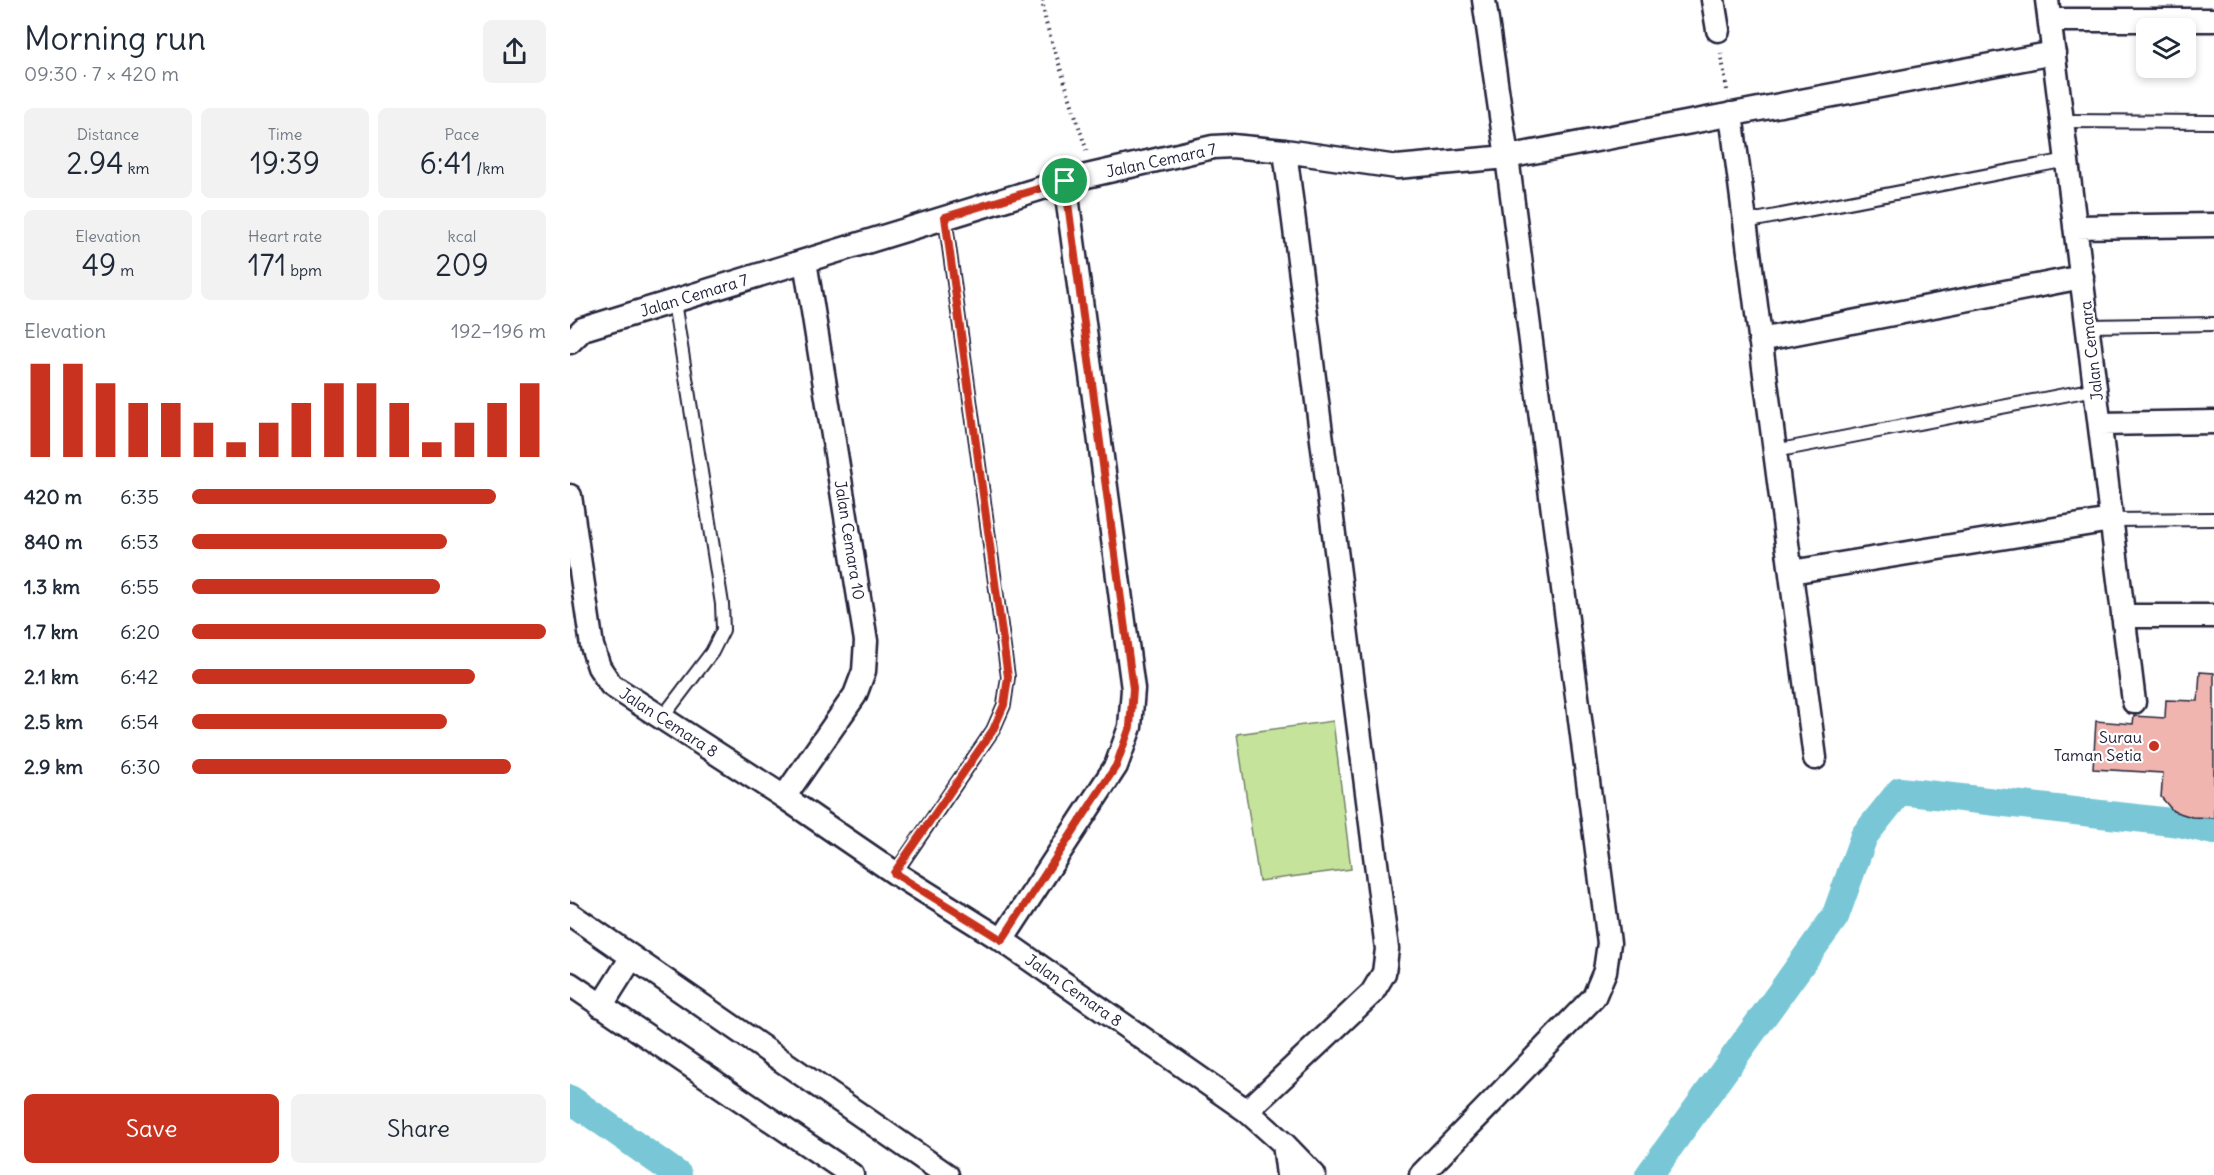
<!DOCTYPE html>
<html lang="en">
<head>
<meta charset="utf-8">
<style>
	:root { --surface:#fff; --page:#f2f2f3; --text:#1f2937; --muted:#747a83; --accent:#c8321e }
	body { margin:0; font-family:Delius,sans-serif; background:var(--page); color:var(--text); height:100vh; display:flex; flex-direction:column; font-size:22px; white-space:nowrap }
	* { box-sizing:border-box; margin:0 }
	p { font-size:20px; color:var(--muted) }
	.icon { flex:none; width:33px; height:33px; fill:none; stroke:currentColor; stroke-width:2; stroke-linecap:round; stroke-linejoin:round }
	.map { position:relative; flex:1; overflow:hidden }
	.panel { display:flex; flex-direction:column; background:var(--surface); width:570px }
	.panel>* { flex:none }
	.tools { position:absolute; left:1566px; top:18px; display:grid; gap:12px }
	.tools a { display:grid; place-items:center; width:60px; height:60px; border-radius:9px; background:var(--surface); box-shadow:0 3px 9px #0003; font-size:30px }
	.pin { position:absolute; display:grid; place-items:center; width:51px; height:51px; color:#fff; margin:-26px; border:3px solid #fff; border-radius:50%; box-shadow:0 2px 6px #0007 }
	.round { display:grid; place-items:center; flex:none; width:63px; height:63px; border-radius:9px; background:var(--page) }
	.summary { display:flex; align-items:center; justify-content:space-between; height:102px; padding:0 24px }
	h1 { font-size:33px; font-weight:600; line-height:45px }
	.stats { display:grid; grid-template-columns:repeat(3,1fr); gap:9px; height:102px; padding:6px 24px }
	.stats div { display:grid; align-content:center; border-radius:9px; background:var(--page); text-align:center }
	.stats b { font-size:30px; font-weight:600 }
	.stats small { font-size:16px; font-weight:400 }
	.stats p { font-size:16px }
	.chart { height:168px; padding:12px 24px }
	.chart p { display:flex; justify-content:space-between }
	.chart svg { width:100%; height:108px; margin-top:6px; stroke:var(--accent); stroke-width:6 }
	.action { display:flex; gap:12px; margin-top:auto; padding:12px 24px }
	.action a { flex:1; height:69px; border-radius:9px; background:var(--accent); color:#fff; font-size:24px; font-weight:600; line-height:69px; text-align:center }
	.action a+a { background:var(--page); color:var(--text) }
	ul { padding:0 24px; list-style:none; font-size:20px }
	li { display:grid; grid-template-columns:96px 72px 1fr; align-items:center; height:45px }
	li i { height:15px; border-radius:8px; background:var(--accent) }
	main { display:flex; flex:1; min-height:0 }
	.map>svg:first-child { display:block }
</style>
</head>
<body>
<main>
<section class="panel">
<div class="summary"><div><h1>Morning run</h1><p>09:30 · 7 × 420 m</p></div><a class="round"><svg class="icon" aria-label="share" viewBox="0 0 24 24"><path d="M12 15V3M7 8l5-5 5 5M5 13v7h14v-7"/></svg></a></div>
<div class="stats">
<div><p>Distance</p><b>2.94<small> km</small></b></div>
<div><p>Time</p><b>19:39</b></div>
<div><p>Pace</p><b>6:41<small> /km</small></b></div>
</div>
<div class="stats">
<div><p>Elevation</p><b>49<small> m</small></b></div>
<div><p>Heart rate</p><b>171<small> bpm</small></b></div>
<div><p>kcal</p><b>209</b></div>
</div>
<div class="chart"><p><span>Elevation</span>192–196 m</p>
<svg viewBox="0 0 160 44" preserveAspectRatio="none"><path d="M5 44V6M15 44V6M25 44V14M35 44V22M45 44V22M55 44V30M65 44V38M75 44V30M85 44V22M95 44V14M105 44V14M115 44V22M125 44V38M135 44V30M145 44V22M155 44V14"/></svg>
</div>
<ul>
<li><b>420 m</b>6:35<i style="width:86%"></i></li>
<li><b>840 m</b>6:53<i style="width:72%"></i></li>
<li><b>1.3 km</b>6:55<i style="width:70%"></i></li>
<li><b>1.7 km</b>6:20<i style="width:100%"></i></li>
<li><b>2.1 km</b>6:42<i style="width:80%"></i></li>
<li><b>2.5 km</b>6:54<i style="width:72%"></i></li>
<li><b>2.9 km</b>6:30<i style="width:90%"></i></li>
</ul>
<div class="action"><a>Save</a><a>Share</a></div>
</section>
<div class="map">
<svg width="1644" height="1175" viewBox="0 0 1644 1175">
	<rect width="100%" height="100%" fill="#fff"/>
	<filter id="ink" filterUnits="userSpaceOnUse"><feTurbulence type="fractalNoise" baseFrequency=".0167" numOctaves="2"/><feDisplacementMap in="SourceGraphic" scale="12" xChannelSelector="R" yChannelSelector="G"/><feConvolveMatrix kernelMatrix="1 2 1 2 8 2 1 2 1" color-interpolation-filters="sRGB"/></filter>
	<g filter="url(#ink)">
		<path fill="#c5e39b" stroke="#74826b" stroke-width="1.5" d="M763,721l18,148 -92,12 -22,-147z"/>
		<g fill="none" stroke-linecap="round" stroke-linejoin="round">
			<path stroke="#79c7d6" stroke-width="28" d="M0,1099l108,76
				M1079,1175l186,-258 29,-81 36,-45 280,32 34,8"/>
		</g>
		<path fill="#f1b5af" stroke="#22223b" stroke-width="1.5" d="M1630,672l14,1v145l-22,-1 -19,-6 -12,-14 2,-24 -70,-4 3,-48 37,3 1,-8 31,2 1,-18 32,1z"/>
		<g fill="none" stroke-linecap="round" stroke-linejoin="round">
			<defs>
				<path id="service" d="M1492,121l152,1
					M1175,222l322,-62
					M1518,326l126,-2
					M1205,451l320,-62
					M1541,520l103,-1
					M92,718l50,-66 11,-22 -1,-26 -48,-302
					M325,873l98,-143 11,-25 4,-28 -63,-460"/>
				<path id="minor" d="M1143,0l5,30
					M1477,0l87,702
					M1480,20h164
					M1161,114l84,644
					M1505,227l139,-2
					M1190,340l322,-63
					M0,342l13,-13 482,-148 148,-34 19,-1 53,5 112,16 110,-10 547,-104
					M1530,424l114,-2
					M0,496l22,150 7,21 12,18 173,112 111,76 107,67 245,171 37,33 30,31
					M1221,572l320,-52
					M1553,616h91
					M214,797l71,-102 9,-24 2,-30 -61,-380
					M0,914l377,261
					M432,940l114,-174 14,-39 3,-38 -68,-508
					M0,984l282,191
					M31,1006l31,-49
					M677,1111l125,-118 12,-20 3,-24 -102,-798
					M714,1144l4,31
					M851,1175l173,-178 11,-26 4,-28 -102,-786 -23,-157"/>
			</defs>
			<use href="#service" stroke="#22223b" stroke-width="16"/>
			<use href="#minor" stroke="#22223b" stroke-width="27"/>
			<path stroke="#22223b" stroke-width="4" stroke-dasharray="1.5 4.5" stroke-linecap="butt" d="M472,0l4,23 41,129
				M1151,53l6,37"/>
			<use href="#service" stroke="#fff" stroke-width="12"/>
			<use href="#minor" stroke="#fff" stroke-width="22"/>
		</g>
	</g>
	<g fill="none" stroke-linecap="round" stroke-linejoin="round" filter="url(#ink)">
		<defs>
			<path id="route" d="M495,181l68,508 -3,38 -14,39 -114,174 -108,-67 99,-143 11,-25 4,-28 -63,-460z"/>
		</defs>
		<use href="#route" stroke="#fff" stroke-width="12"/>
		<use href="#route" stroke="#c8321e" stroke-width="8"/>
	</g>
	<circle fill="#c8321e" stroke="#fff" stroke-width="2" cx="1584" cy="746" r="6"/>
	<g text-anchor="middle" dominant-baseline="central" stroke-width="4.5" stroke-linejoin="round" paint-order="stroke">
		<g font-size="16" fill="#22223b" stroke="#fff">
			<text transform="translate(591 160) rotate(-12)">Jalan Cemara 7</text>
			<text transform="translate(124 295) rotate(-17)">Jalan Cemara 7</text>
			<text transform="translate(1521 351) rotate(-97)">Jalan Cemara</text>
			<text transform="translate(280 540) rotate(81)">Jalan Cemara 10</text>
			<text transform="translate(99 722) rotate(33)">Jalan Cemara 8</text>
			<text transform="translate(504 990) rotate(35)">Jalan Cemara 8</text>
		</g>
		<g font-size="16" fill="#22223b" stroke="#fff" text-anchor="end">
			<text x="1572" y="737">Surau<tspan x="1572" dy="18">Taman Setia</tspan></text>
		</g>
	</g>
</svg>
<div class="tools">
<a><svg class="icon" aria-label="layers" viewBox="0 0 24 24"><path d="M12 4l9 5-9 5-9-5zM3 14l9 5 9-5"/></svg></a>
</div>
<div class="pin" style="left:495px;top:181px;background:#1e9e55"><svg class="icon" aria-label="arrive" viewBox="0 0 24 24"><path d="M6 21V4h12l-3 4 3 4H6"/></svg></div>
</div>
</main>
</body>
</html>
